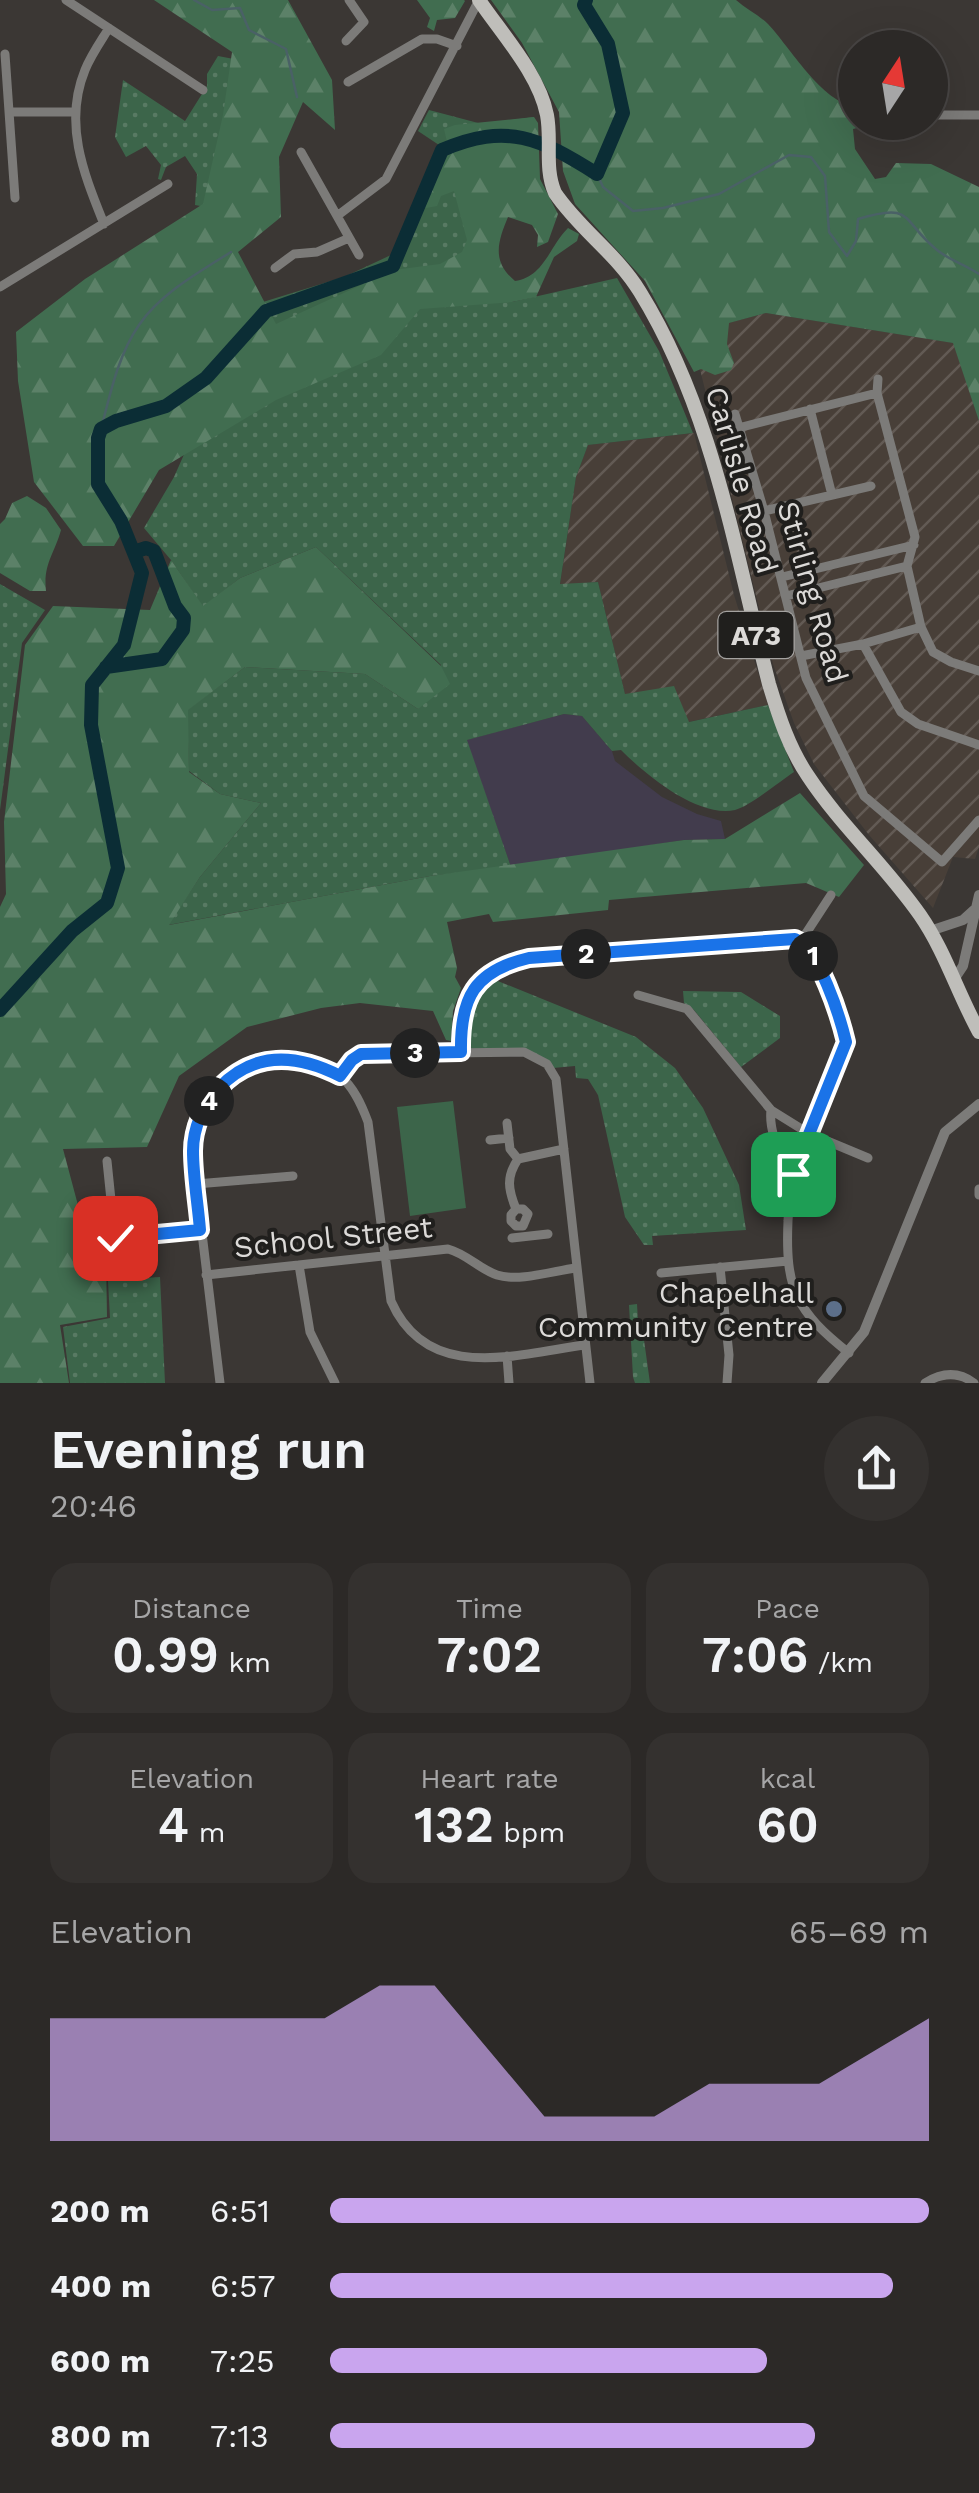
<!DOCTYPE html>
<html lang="en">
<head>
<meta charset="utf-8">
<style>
	:root { --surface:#2c2927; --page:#34312f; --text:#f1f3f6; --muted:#a6a6a7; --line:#484544; --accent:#c9a5ee }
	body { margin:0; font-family:"Work Sans",sans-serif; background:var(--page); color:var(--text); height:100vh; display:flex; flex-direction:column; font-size:38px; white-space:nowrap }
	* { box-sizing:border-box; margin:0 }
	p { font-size:32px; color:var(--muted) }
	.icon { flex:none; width:55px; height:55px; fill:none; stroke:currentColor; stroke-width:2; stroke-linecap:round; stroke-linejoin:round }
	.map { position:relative; height:1383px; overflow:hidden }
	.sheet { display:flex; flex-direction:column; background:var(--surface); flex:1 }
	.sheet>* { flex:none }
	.needle { width:65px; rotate:12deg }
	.controls { position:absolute; left:838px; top:30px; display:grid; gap:20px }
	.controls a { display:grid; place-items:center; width:110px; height:110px; border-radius:50%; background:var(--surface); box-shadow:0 10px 40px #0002,0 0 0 2px var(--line); font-size:50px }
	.pin { position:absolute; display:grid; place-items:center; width:85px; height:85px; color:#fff; margin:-42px; border-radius:20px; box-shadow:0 5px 15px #0006 }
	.km { position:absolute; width:50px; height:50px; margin:-25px; border-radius:50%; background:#222; color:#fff; font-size:28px; line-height:50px; text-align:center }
	.round { display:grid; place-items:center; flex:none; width:105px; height:105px; border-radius:52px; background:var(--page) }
	.head { display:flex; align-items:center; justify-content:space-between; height:170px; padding:0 50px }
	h1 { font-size:55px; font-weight:600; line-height:75px }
	.figures { display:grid; grid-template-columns:repeat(3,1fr); gap:15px; height:170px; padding:10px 50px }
	.figures div { display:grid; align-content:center; border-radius:25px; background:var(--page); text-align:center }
	.figures b { font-size:50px; font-weight:600 }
	.figures small { font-size:28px; font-weight:400 }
	.figures p { font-size:28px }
	.chart { height:280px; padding:20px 50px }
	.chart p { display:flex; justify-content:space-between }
	.chart svg { width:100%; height:180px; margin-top:10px; fill:var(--accent); opacity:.7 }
	ul { padding:0 50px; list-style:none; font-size:32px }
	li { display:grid; grid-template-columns:160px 120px 1fr; align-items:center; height:75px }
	li i { height:25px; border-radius:12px; background:var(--accent) }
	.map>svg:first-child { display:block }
</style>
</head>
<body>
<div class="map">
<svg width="979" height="1383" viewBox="0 0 979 1383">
	<defs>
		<pattern id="industrial-furrows" width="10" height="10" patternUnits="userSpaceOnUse" patternTransform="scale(2.5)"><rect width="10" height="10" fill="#483f38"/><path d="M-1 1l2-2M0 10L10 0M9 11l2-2" fill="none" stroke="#625a54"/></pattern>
		<pattern id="grass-dots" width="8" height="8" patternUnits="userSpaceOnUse" patternTransform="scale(2.5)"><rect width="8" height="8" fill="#3c654a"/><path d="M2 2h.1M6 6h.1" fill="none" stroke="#587a63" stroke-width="1.8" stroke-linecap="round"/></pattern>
		<pattern id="forest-firs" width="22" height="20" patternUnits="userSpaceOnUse" patternTransform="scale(2.5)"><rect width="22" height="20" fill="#416d50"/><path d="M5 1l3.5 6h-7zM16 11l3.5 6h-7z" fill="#5c8168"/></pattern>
	</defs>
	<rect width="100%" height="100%" fill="#3b3734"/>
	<path fill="#423c4d" d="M564,714l18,2 30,35 3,10 47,36 35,17 24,7 4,18 -41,1 -173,27 -45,-127z"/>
	<path fill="url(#industrial-furrows)" d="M766,313l188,30 25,78v426l-4,12 -22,-2 -20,51 -64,-73 -55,-71 -20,-41 -21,-59 -82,-331z
		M694,433l40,162 34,110 -80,17 -63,-28 -27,-112 -38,3 16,-108 12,-32z"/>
	<path fill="url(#grass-dots)" d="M218,56l21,4 -28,148 -16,-3 2,-31 -12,-18 -19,11 -5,13 -3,-1 3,-14 -15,-19 -20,11 -11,-20 8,-57 62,41 22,-35v-12z
		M429,110l53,14 52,-7 -25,80 -24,105h27l105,-24 42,73 34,82 -105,12 -12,32 -16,107 38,-2 27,112 49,-8 15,36 79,-17 26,67c-14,9 -45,35 -59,38 -38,8 -90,-36 -114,-60l-9,1 -30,-35 -18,-2 -97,26 44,127 -81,9 -262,49 32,-48 61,-74 -41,-9 -31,-23 -2,-61 58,-43 120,7 53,35 23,-44 -125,-118 -76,31 -37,29 -32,-47 -27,-32 30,-51 76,-171 94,-29 47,-22 48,-110 -21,-14z
		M0,584l45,26 -23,33 -22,167z
		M488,977l148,60 39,31 28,40 36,77 7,45 -94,6 1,9h-9l-19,-28 -27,-122 -10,-16 -12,-1 -1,-12 -22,2 -12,-11 -78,-7 4,-47z
		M683,991l58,1 39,24v22l-39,29 -47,-57 -10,-7z
		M114,1243l2,37 44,-3 5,106h-95l-7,-56 47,-9 -4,-74z
		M637,1304l2,36h5l6,43h-15l-2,-6 -4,-72z"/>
	<path fill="url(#forest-firs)" d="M154,0h134l44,80 3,50 -32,-28 -24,55 2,60 -43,35 38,72 118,-54 46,-6 22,-12 5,-12 -13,-49 -13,5 -4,10 -17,3 24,-51 6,-4 -6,-25 11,-4 79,-8 4,6 2,56 18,35 -10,28 -11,5 1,-12 -6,-10 -24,-8c-11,26 -16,45 7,64 29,-4 34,-34 53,-53l11,6 -2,7 -23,16 -18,40 -24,5 -92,7 -39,46 -105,45 -117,70 -45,76h-31l-49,-64 -16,-101 -2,-49 69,-53 118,-75 20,-89 9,-63z
		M417,0h47l1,1 -10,17 -18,2 -3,11 -7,-4 3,-9z
		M491,0h245c10,9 23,15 32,24 21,22 55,80 87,82v16l22,1 -24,6 2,20 20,30 11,-2 10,-14 35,1 48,23v234l-26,-78 -187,-30 -37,10 -2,21 7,19 -3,7 -16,5 -14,-6 -7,3 -49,-91 -70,-77 -12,-33 -4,-59 -37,-69z
		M27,496l19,12 15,22c-7,25 -18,34 -15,61h-16l-30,-18v-49l5,-5 7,-16z
		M316,547l125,119 9,18 -32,25 -53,-35 -120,-7 -57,43 1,62 31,22 41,9 -61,74 -31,48 261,-49 254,-36 41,-1 75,-46 64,72 -25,32 -33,-14 -197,17 -1,10 -115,12 -4,-8 -42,8 10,46 -2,9 6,11 -8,23 -2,30 -5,-1 -13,-29 -73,-8 -39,5 -74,19 -68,49 -32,71 -84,2 24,90 19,17 1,61 -47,8 9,58h-69v-476l6,-13 -2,-72 21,-177 28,-39 97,4 21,-50 32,46 37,-28z"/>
	<path fill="#3c654a" d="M453,1101l13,107 -56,8 -13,-109z"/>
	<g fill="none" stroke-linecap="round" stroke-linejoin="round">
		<path stroke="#4a6166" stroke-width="2.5" d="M194,0l18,10 28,-2 9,22 37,19 11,48
			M597,174l6,13 30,24 30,-3 56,-14 70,-39 22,2 14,19 4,56 18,24 9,-15 2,-22c57,-17 42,1 79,31 12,10 29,15 42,24
			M101,429c9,-34 17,-74 38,-104 21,-31 60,-53 92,-73"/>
		<path stroke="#0b2d35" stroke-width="14" d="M106,667l56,-8 21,-29 1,-12 -9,-12 -21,-55 -8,-3 -12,4
			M0,1010l72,-79 35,-28 11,-35 -27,-143 1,-40 32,-40 18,-72 -21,-52 -23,-37v-46l3,-9 15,-8 50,-15 40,-28 60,-67 127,-45 49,-116c65,-28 98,-12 155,24l26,-61 -15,-69 -24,-39 2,-5"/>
		<path stroke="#7c7b79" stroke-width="9" d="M66,0l137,90
			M346,41l18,-19 -15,-22
			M5,54l10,144
			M348,82l74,-43h15l20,7
			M9,112h67
			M934,115h45
			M301,152l58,103
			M337,216l49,-37 93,-179
			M104,224c-20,-50 -41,-100 -19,-154 6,-15 16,-29 24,-42
			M275,268l19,-14 23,-2 32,-14
			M0,287l168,-103
			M878,379l-1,14 38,144 -8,29 14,61 12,25 18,10 28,9
			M810,409l22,86
			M735,414l29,97 42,167 58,118 78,66 37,-42
			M742,427l135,-34
			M764,511l107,-25
			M782,577l132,-32
			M786,596l121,-30
			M863,644l38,68 17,12 61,21
			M801,656l62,-12 58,-17
			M801,941l30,-46
			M638,995l49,14 84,101c-2,18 5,36 14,52 2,4 7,8 8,13 2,9 -5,35 -5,46 -3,68 8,90 61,132
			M461,1053c-1,-55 12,-82 68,-95l266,-19c24,10 45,77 51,103l-53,132
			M340,1076l12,-16 9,-6 163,-2 23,12 9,15 34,304
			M771,1110l37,23 60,25
			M507,1123l3,26 8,10
			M490,1140l19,-2
			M107,1161l8,78
			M196,1184l97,-8
			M979,1189v6
			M516,1209l-5,6v6l5,5h7l5,-12 -5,-5h-7c-8,-20 -10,-32 2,-50l46,-10
			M512,1238l36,-4
			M97,1240l104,-10
			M299,1265l11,67 25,51
			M720,1267l9,88 -2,28
			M661,1273l127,-12
			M206,1275l242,-26c19,5 31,20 49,26 22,7 56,-4 79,-7
			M507,1356l2,27
			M220,1383l-28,-233c2,-10 3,-21 6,-30 22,-55 92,-82 142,-44 14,11 22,30 28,46l23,179c36,82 123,54 193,44
			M925,1383c16,-10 33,-12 49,0"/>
		<path stroke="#7c7b79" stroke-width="10" d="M930,931l33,-11 11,-10
			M953,981l10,-15 16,-71
			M822,1383l42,-51 81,-200 34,-28"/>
		<path stroke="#bfbeba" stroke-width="14" d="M479,0c23,34 60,74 68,115 5,26 -3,53 8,78 25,37 62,61 85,99 73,118 95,260 129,392 10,33 20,64 39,92 33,50 78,90 112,139 25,36 38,79 59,117"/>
	</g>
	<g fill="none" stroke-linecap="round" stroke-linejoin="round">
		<defs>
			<path id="route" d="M115,1238l85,-8c-2,-26 -7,-53 -7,-79 0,-23 10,-46 26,-63 35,-37 78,-34 121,-12l12,-16 9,-6 100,-2c-1,-54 13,-81 68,-94l266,-19c24,10 45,78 51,103l-53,132"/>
		</defs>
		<use href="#route" stroke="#fff" stroke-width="20"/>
		<use href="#route" stroke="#1a73e8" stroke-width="12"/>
	</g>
	<circle fill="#5c6f8a" stroke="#201f1d" stroke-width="4" cx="834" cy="1309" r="10"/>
	<g text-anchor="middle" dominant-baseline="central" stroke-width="8" stroke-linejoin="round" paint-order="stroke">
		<rect fill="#201f1d" stroke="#a4a2a0" stroke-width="2.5" x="718.5" y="612" width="75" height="46" rx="8"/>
		<g font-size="28" font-weight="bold" fill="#dcdad8">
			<text x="756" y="635">A73</text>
		</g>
		<g font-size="30" fill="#dcdad8" stroke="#201f1d">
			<text transform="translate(742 480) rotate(74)">Carlisle Road</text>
			<text transform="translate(813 592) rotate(74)">Stirling Road</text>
			<text transform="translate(333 1237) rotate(-6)">School Street</text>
		</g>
		<g font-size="30" fill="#dcdad8" stroke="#201f1d" text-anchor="end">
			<text x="814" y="1292">Chapelhall<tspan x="814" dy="34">Community Centre</tspan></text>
		</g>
	</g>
</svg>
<div class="controls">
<a><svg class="needle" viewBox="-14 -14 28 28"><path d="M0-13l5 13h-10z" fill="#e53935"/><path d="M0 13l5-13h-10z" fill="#a6a6a7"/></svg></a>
</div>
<div class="pin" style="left:793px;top:1174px;background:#1e9e55"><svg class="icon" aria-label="arrive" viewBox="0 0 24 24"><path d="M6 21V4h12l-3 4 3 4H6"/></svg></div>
<div class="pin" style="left:115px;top:1238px;background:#d93025"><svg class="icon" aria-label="check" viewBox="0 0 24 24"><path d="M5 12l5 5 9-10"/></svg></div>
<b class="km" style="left:813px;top:956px">1</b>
<b class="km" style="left:586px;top:954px">2</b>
<b class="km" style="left:415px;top:1053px">3</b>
<b class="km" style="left:209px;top:1101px">4</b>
</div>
<section class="sheet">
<div class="head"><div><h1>Evening run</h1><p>20:46</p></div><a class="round"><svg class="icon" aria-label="share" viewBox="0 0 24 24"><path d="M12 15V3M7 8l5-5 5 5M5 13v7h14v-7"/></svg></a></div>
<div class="figures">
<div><p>Distance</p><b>0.99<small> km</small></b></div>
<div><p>Time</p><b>7:02</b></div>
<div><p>Pace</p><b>7:06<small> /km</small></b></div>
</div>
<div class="figures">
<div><p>Elevation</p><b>4<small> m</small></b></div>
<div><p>Heart rate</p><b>132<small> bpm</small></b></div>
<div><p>kcal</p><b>60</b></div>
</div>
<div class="chart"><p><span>Elevation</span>65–69 m</p>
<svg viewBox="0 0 160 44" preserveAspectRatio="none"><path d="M0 44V14L10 14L20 14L30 14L40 14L50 14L60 6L70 6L80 22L90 38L100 38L110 38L120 30L130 30L140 30L150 22L160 14V44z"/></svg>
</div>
<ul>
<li><b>200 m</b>6:51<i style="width:100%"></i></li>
<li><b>400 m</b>6:57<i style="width:94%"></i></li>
<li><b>600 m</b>7:25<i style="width:73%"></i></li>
<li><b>800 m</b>7:13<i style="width:81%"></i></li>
</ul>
</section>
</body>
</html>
